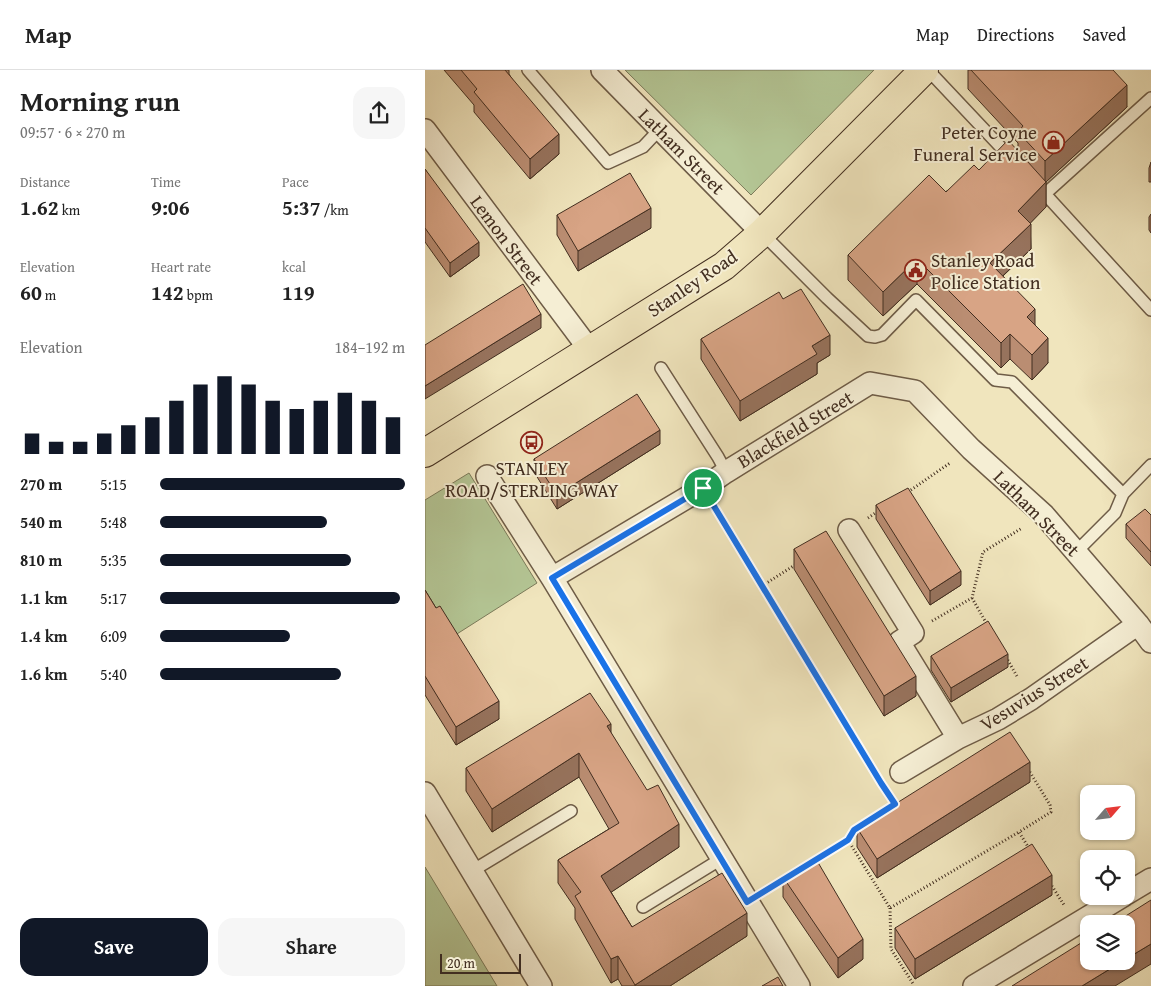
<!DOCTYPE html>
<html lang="en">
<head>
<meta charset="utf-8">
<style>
	:root { --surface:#fff; --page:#f6f6f6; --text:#222; --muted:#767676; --line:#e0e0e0; --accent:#111827 }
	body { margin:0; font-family:"Gentium Book Plus",serif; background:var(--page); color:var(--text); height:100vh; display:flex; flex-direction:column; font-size:19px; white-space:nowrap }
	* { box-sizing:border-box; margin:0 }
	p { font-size:16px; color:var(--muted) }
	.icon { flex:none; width:28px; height:28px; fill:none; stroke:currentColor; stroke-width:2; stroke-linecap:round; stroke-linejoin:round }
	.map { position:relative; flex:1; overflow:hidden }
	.sheet { display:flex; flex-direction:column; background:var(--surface); width:425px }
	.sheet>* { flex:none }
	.needle { width:32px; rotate:62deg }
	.controls { position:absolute; left:655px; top:715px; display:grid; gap:10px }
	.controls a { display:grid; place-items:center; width:55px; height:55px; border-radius:10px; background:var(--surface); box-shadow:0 1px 4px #0004; font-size:25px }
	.scale { position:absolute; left:15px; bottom:12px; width:81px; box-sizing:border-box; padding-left:5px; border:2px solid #422e20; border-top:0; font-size:14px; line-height:18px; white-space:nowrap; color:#422e20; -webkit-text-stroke:4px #f5eed4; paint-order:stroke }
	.pin { position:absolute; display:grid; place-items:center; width:42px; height:42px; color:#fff; margin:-21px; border:2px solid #fff; border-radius:50%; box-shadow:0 1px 5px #0007 }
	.round { display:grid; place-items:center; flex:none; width:52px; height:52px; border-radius:15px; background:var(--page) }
	.overview { display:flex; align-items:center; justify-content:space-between; height:85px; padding:0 20px }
	h1 { font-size:28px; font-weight:600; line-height:38px }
	.figures { display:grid; grid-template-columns:repeat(3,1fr); gap:8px; height:85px; padding:5px 20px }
	.figures div { display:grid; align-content:center }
	.figures b { font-size:21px; font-weight:600 }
	.figures small { font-size:14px; font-weight:400 }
	.figures p { font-size:14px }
	.chart { height:140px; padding:10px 20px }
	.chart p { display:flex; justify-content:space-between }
	.chart svg { width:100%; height:90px; margin-top:5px; stroke:var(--accent); stroke-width:6 }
	.action { display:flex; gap:10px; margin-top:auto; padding:10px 20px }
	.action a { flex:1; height:58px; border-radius:15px; background:var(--accent); color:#fff; font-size:20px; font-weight:600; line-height:58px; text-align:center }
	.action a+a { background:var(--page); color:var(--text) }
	ul { padding:0 20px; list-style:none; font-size:16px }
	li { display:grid; grid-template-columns:80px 60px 1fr; align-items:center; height:38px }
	li i { height:12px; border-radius:6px; background:var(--accent) }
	header { display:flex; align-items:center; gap:30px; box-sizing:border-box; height:70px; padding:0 25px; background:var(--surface); border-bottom:1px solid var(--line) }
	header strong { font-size:24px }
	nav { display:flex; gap:28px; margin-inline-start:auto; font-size:18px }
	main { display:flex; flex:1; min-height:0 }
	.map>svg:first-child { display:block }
</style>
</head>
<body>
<header>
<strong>Map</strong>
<nav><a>Map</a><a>Directions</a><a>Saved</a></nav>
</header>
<main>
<section class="sheet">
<div class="overview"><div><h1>Morning run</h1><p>09:57 · 6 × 270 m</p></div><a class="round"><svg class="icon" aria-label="share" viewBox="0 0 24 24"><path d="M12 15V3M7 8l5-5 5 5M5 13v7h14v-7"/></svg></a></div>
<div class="figures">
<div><p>Distance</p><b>1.62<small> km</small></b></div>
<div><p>Time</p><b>9:06</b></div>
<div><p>Pace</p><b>5:37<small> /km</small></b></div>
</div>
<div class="figures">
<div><p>Elevation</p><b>60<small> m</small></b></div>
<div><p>Heart rate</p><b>142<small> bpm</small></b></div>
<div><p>kcal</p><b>119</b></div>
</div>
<div class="chart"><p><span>Elevation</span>184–192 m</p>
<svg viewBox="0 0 160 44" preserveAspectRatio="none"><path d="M5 44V34M15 44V38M25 44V38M35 44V34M45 44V30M55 44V26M65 44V18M75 44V10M85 44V6M95 44V10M105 44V18M115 44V22M125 44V18M135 44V14M145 44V18M155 44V26"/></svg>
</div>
<ul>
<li><b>270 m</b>5:15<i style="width:100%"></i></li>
<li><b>540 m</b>5:48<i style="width:68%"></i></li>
<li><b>810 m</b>5:35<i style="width:78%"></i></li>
<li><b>1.1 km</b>5:17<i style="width:98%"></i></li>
<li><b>1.4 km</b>6:09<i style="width:53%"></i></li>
<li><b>1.6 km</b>5:40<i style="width:74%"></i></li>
</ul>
<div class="action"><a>Save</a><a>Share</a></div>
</section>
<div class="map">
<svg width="726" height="916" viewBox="0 0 726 916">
	<rect width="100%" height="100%" fill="#f0e5bd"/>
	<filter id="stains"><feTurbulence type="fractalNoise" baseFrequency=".004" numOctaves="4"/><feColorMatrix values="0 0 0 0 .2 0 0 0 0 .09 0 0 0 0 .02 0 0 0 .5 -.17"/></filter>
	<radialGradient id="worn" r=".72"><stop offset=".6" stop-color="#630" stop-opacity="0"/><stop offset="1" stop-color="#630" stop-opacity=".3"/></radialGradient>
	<path fill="#b4c695" stroke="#7b7a5a" d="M200,0h249l-123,125z
		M44,403l68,110 -88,56 -24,-31v-108z
		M0,797l72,119h-72z"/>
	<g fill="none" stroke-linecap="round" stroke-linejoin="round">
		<defs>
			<path id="lane" d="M103,0l80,93 35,-16 17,-18
				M503,0l83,88
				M611,114l115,126
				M620,124l106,-96
				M337,163l65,65 41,38 7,1 7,-2 34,-35 79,80 17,2 111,112 -8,19 -39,39
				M236,298l57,89 8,15
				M698,424l28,-29
				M47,801l99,-60
				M218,837l78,-48"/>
			<path id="street" d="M177,0l160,163
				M0,60l164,219
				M62,406l65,102 247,408
				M424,460l64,103 -14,9 59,96
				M127,508l151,-90 23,-16 144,-89 45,8 56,58 73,66 94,109 13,18
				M476,702l57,-34 40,-19 33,-20 107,-75
				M0,723l116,193
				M701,824l25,-15
				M549,916l149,-90"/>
			<path id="primary" d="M0,383l299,-187 38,-33 162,-163"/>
		</defs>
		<use href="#lane" stroke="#6e5c47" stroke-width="14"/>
		<use href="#street" stroke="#6e5c47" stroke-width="24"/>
		<use href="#primary" stroke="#422e20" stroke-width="30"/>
		<path stroke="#422e20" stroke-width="3" stroke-dasharray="1 2.5" stroke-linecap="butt" d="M483,422l42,-29
			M290,438l161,266
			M443,448l12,-8
			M337,516l36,-23
			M547,528l16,28
			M507,551l40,-23 11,-46 39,-24
			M581,587l12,21
			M603,699l22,36 1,7 -32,20 11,18
			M423,770l42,68 129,-76
			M389,791l34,-21 6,-11 41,-25 -8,-12
			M625,813l14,22
			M342,820l19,-11
			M465,838l1,41 23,36"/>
		<use href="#lane" stroke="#f5eed4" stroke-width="11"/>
		<use href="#street" stroke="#f5eed4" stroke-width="21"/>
		<use href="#primary" stroke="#f0e5bd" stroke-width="28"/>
	</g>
	<path fill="#ba8d72" stroke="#422e20" d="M19,0h65v4l50,80 -29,25 -56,-67v-7z
		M543,0h145l14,37 -81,75v25l-16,16 1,26 -28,27 32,49 13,38 -16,17 -22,-21 -9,9 -84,-84 -34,32 -35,-36v-25l131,-85 39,-18v-9l-50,-54z
		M726,92v20h-2v-14z
		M0,99l54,87 -29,21 -25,-35z
		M726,144v19l-2,-3v-13z
		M132,145l94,13 -73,43 -21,-36z
		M358,229l47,56 -13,8v11l-77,47 -39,-62v-20z
		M235,374l-103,65 -23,-37v-13z
		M451,435l85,80 -31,20 -54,-86z
		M726,445v51l-25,-28v-14z
		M369,479l122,147 -32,20 -90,-147z
		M0,520l11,18 63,111 -43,26 -31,-50z
		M506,586l77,11 -57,35 -20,-32z
		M186,663l68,114 -68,45 21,35 115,9 -77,50h-48l-4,-7 -7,4 -36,-64v-11l-17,-25v-23l51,-31 -30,-52 -87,55 -26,-41v-23z
		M605,712l-153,96 -20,-31v-19z
		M358,807l80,82 -25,19 -55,-81z
		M627,825l-137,84 -20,-31v-20z"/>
	<path fill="#97735d" stroke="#422e20" d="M702,15v22l-81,75v25l-28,29v-25l27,-28v-22z
		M134,64v20l-29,25v-20z
		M226,138v20l-73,43v-20z
		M606,154v25l-41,39v-25z
		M54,172v14l-29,21v-14z
		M492,189v25l-34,32v-24z
		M610,239v25l-8,-17z
		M116,244v14l-116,71v-13z
		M585,264v25l-9,9v-25z
		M405,265v20l-13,8v11l-77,47v-20l72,-55z
		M623,268v25l-16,17v-25z
		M235,360v14l-103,65v-14z
		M536,501v14l-31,20v-14z
		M583,584v13l-57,35v-14z
		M491,606v20l-32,20v-20z
		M74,631v18l-43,26v-18z
		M186,654v23l-4,-21z
		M154,683v24l-87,55v-23z
		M605,692v20l-153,96v-19z
		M254,754v23l-78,52v-23z
		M627,805v20l-137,84v-20z
		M322,843v23l-77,50h-35v-1z
		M438,869v20l-25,19v-20z
		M726,874v20l-36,22h-33l41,-25h3v-2z
		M193,886v23l-7,4v-24z"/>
	<path fill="#d8a485" stroke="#422e20" d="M36,0h44l54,64 -29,25 -56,-67 3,-3z
		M546,0h142l14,15 -82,76 -27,-29 5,-6z
		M583,70l38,42 -28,29 13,13 -41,39 45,46 -8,8 21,21 -16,17 -22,-21 -9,9 -84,-84 -34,33 -35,-37 81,-80 17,17 28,-27 5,5z
		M0,99l54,73 -29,21 -25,-35z
		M205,103l21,35 -73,43 -21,-36z
		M98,214l18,30 -116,72v-41z
		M376,219l29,46 -18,11 5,8 -77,47 -39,-62 78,-47 4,7z
		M212,324l23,36 -103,65 -23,-36z
		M483,418l53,83 -31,20 -54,-86z
		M720,439l6,6v37l-25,-28z
		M401,461l90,145 -32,20 -90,-147z
		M0,520l11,18 4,-2 59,95 -43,26 -31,-51z
		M563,551l20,33 -57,34 -20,-32z
		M165,623l21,31 -4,2 40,64 11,-5 21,39 -78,52 31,51 90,-54 25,40 -112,72 -17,-29 -7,3 -36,-63 6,-4 -23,-32 61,-37 -40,-70 -87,56 -26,-41z
		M585,662l20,30 -153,97 -20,-31z
		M607,774l20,31 -137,84 -20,-31z
		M391,789l47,80 -25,19 -55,-81z
		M726,830v44l-25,15v-35h-13z
		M664,868v23h34l-41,25h-70z
		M353,907l5,9h-21z"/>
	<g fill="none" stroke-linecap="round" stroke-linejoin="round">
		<defs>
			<path id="route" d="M278,418l178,295 14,21 -41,26 -6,10 -101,62 -195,-324z"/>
		</defs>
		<use href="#route" stroke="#fff" stroke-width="10"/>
		<use href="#route" stroke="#1a73e8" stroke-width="6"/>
	</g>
	<defs>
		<symbol id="shop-ring" viewBox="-11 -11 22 22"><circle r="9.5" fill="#f5eed4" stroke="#8f2418" stroke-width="1.5"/><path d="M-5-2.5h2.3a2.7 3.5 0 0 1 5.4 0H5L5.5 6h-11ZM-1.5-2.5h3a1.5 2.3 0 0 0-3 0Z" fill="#8f2418"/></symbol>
		<symbol id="civic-ring" viewBox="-11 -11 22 22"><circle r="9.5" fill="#f5eed4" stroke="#8f2418" stroke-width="1.5"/><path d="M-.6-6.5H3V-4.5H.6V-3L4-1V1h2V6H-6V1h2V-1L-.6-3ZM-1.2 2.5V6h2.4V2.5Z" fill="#8f2418"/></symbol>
		<symbol id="bus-ring" viewBox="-11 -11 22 22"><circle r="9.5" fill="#f5eed4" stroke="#8f2418" stroke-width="1.5"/><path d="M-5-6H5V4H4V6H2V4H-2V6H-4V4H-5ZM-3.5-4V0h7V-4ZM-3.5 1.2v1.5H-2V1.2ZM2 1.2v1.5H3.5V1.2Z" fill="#8f2418"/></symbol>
	</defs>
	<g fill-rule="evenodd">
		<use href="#shop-ring" x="616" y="60" width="25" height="25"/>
		<use href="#civic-ring" x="478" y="188" width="25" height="25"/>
		<use href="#bus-ring" x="94" y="360" width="25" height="25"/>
	</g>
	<g text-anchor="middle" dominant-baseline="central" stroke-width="4" stroke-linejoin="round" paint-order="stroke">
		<g font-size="19" fill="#422e20" stroke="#f5eed4" text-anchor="end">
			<text x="612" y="62">Peter Coyne<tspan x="612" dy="22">Funeral Service</tspan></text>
			<text x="506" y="190" text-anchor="start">Stanley Road<tspan x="506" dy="22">Police Station</tspan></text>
			<text x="107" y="398" text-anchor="middle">STANLEY<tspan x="107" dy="22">ROAD/STERLING WAY</tspan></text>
		</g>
		<g font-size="19" fill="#422e20" stroke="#f5eed4">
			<text transform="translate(257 81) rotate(45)">Latham Street</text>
			<text transform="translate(82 170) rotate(53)">Lemon Street</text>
			<text transform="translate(267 213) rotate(-34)">Stanley Road</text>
			<text transform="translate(370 359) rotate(-31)">Blackfield Street</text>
			<text transform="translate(612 443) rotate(45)">Latham Street</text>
			<text transform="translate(609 623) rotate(-32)">Vesuvius Street</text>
		</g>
	</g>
	<rect width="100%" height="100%" filter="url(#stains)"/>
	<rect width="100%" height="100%" fill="url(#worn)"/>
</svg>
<div class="controls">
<a><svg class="needle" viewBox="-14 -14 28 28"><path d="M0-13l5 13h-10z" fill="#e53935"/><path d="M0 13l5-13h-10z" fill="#767676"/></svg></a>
<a><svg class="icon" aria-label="locate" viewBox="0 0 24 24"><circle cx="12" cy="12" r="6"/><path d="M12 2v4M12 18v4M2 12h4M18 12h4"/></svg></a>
<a><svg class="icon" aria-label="layers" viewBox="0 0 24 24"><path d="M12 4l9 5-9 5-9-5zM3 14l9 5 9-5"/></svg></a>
</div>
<div class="scale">20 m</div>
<div class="pin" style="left:278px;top:418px;background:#1e9e55"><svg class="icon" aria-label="arrive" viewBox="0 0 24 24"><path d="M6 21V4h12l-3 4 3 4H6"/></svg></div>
</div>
</main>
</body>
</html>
